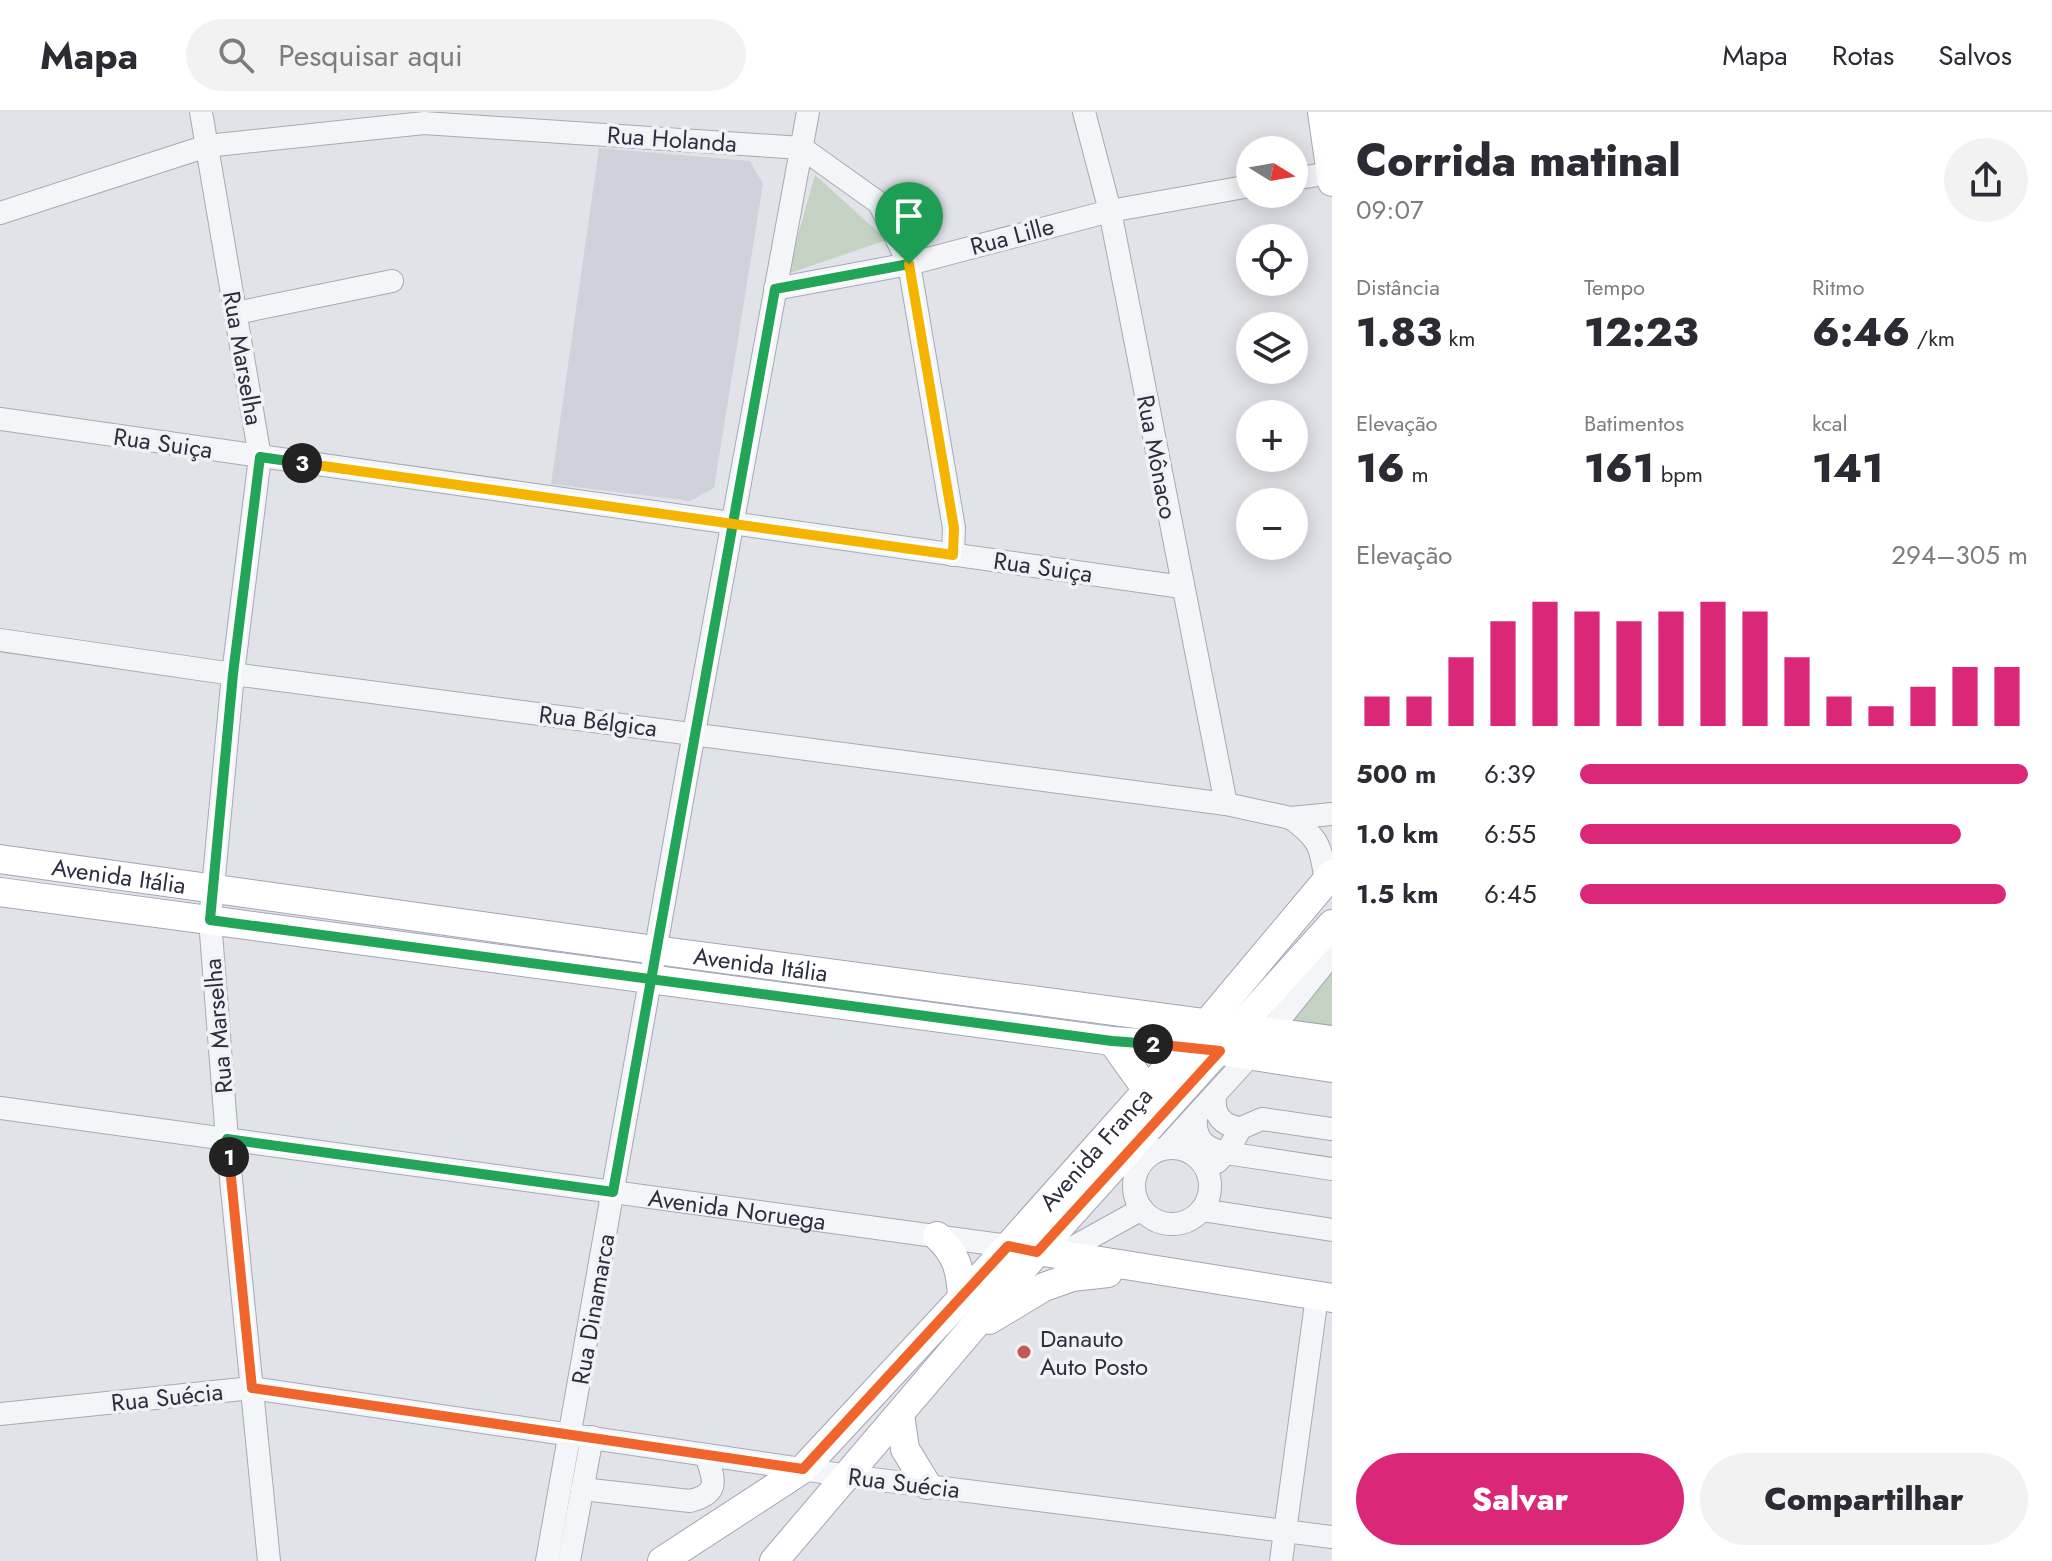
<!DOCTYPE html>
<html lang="pt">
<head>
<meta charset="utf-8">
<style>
	:root { --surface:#fff; --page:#f2f2f3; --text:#2b2b33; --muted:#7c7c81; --line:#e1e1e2; --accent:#db2777 }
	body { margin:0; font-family:Jost,sans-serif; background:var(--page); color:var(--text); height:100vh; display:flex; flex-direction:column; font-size:30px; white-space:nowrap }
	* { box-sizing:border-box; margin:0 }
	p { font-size:26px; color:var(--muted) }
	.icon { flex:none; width:44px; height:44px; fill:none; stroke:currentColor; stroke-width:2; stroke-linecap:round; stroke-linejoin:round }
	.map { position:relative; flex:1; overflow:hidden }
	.panel { display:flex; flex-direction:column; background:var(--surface); width:720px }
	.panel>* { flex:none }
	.needle { width:52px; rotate:101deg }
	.buttons { position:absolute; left:1236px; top:24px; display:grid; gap:16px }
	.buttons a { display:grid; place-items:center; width:72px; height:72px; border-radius:50%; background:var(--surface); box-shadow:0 4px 20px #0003; font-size:40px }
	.pin { position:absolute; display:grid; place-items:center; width:68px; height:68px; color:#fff; margin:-82px -34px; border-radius:50% 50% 50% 0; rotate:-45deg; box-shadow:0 0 8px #0007 }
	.pin .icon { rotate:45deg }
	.km { position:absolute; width:40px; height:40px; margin:-20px; border-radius:50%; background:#222; color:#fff; font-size:22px; line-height:40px; text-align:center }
	.round { display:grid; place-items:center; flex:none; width:84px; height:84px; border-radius:42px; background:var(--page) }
	.overview { display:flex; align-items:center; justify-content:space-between; height:136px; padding:0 24px }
	h1 { font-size:44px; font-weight:800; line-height:60px }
	.metrics { display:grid; grid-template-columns:repeat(3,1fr); gap:12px; height:136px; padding:8px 24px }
	.metrics div { display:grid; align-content:center }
	.metrics b { font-size:40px; font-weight:800 }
	.metrics small { font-size:22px; font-weight:400 }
	.metrics p { font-size:22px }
	.chart { height:224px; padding:16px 24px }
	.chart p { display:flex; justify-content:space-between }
	.chart svg { width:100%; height:144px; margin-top:8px; stroke:var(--accent); stroke-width:6 }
	.action { display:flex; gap:16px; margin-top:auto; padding:16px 24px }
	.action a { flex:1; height:92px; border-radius:48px; background:var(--accent); color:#fff; font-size:32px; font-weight:800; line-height:92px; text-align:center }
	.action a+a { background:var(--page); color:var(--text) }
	ul { padding:0 24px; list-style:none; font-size:26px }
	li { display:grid; grid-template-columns:128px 96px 1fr; align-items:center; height:60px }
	li i { height:20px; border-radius:10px; background:var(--accent) }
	header { display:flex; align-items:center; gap:48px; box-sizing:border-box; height:112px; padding:0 40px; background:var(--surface); border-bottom:2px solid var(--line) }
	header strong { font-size:38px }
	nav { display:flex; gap:44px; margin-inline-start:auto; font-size:28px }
	.search { width:560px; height:72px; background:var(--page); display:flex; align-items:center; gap:20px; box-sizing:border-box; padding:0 28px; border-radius:44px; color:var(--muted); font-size:30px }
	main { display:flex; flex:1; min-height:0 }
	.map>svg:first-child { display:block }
</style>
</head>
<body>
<header>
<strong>Mapa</strong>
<div class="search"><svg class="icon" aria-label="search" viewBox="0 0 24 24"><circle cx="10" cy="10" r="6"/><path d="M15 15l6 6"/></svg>Pesquisar aqui</div>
<nav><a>Mapa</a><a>Rotas</a><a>Salvos</a></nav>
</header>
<main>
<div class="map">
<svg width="1332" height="1449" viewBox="0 0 1332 1449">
	<rect width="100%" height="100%" fill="#e2e3e9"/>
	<path fill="#d0d2db" d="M599,36l151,13 13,23 -49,304 -24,13 -139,-17z"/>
	<path fill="#c4d2c4" d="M815,63l72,65 -100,34z
		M1332,851v63l-45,-7z"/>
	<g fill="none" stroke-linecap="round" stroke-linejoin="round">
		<defs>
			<g id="minor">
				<path d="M201,0l59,345 -27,217 -23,246 17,219 42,422"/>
				<path d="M1084,0l26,99 116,593"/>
				<path d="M1294,67l36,-6"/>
				<path d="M0,101l207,-67 217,-23 378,25 77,55 30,61 45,264 -1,27"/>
				<path d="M775,177l134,-25 201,-53 140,-25"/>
				<path d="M236,201l156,-32"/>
				<path d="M0,307l1182,168"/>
				<path d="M0,528l233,34 993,130 65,14 41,-4"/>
				<path d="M1291,706c29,21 30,29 35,64"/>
				<path d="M1215,984c-2,19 7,30 26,32"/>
				<path id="s1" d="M0,996l1008,138"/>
				<path d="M1196,1006c-2,21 9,31 30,35l15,-25 21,-9 70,10"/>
				<path d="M1166,1036l85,-93 81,-101"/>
				<circle cx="1172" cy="1074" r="38"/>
				<path d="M1217,1050l9,-9 106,16"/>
				<path d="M1202,1098l130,20"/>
				<path d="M1059,1143l83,-46"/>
				<path d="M0,1302l252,-26 597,88 483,61"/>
				<path d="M582,1377l108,12c31,-8 24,-21 16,-46"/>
				<path d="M547,1449l147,-828 114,-621"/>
				<path d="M569,1449l23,-124"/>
				<path d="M1281,1449l36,-265"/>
			</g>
			<g id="major">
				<path d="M1322,0l10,70"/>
				<path id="s2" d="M0,747l655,91 677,90"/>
				<path d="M0,780l1112,149 75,5 145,22"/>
				<path d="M1112,929l35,49"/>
				<path d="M937,1124c20,18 24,36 25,62"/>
				<path d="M1025,1137l307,49"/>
				<path d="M989,1208l55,-33 28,-10 36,-4"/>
				<path d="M900,1303l5,34 22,36"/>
				<path id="s3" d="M662,1449l141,-92 159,-171 246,-276 124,-148"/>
				<path d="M774,1449l263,-309 295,-328"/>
			</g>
		</defs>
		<use href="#minor" stroke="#a7a9b3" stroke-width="24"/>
		<use href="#major" stroke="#a2a5b4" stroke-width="30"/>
		<use href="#minor" stroke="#f4f5f8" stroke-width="22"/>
		<use href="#major" stroke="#fff" stroke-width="28"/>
	</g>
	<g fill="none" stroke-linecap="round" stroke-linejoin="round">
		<defs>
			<path id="split-1" d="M229,1045l-2,-18 386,53 162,-903 134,-25"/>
			<path id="split-2" d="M229,1045l23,231 551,81 205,-223 29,6 183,-201 -67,-7"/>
			<path id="split-3" d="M302,351l-42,-6 -27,217 -23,246 902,121 41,3"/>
			<path id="split-4" d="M302,351l651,92 1,-27 -45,-264"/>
		</defs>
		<use href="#split-1" stroke="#fff" stroke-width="16"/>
		<use href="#split-2" stroke="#fff" stroke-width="16"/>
		<use href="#split-3" stroke="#fff" stroke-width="16"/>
		<use href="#split-4" stroke="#fff" stroke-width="16"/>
		<use href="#split-1" stroke="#22a559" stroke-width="10"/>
		<use href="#split-2" stroke="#f0652b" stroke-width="10"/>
		<use href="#split-3" stroke="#22a559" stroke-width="10"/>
		<use href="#split-4" stroke="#f5b400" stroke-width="10"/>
	</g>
	<circle fill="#c25952" stroke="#f1f2f6" stroke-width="3" cx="1024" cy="1240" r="8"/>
	<g text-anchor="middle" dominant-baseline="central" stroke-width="7" stroke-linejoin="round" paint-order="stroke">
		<g font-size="24" fill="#2b2e3f" stroke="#f1f2f6">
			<text transform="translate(672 27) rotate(4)">Rua Holanda</text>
			<text transform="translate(1012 124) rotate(-15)">Rua Lille</text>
			<text transform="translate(243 246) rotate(80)">Rua Marselha</text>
			<text transform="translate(163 331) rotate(8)">Rua Suiça</text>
			<text transform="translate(1157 345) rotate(79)">Rua Mônaco</text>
			<text transform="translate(1043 455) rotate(8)">Rua Suiça</text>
			<text transform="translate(598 609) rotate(7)">Rua Bélgica</text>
			<text stroke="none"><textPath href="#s2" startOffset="120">Avenida Itália</textPath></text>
			<text stroke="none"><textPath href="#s2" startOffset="768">Avenida Itália</textPath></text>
			<text transform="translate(218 914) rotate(-95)">Rua Marselha</text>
			<text stroke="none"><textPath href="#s3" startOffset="602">Avenida França</textPath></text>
			<text stroke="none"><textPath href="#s1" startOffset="744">Avenida Noruega</textPath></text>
			<text transform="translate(593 1197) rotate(-80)">Rua Dinamarca</text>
			<text transform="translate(167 1285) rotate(-6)">Rua Suécia</text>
			<text transform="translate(904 1371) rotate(7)">Rua Suécia</text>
		</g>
		<g font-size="24" fill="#2b2e3f" stroke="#f1f2f6" text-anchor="start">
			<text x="1040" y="1226">Danauto<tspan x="1040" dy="28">Auto Posto</tspan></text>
		</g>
	</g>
</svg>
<div class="buttons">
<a><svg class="needle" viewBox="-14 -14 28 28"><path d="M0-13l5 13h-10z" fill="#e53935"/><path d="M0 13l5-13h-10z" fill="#7c7c81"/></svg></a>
<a><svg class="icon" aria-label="locate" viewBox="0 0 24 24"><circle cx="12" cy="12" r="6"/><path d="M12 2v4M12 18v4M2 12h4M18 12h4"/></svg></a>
<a><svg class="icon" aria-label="layers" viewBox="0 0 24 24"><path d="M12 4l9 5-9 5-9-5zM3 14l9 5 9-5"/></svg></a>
<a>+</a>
<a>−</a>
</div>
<div class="pin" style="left:909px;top:152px;background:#1e9e55"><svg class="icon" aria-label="arrive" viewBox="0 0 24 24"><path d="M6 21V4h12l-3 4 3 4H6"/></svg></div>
<b class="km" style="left:229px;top:1045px">1</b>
<b class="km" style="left:1153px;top:932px">2</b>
<b class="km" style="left:302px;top:351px">3</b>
</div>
<section class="panel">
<div class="overview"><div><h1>Corrida matinal</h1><p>09:07</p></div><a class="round"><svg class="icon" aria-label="share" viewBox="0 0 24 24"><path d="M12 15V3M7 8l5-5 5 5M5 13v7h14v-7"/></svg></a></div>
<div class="metrics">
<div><p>Distância</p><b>1.83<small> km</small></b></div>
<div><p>Tempo</p><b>12:23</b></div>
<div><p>Ritmo</p><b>6:46<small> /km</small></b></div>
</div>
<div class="metrics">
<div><p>Elevação</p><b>16<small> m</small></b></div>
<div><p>Batimentos</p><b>161<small> bpm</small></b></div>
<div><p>kcal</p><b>141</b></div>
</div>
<div class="chart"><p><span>Elevação</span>294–305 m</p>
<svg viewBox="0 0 160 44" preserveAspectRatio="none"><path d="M5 44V35M15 44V35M25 44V23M35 44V12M45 44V6M55 44V9M65 44V12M75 44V9M85 44V6M95 44V9M105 44V23M115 44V35M125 44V38M135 44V32M145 44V26M155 44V26"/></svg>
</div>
<ul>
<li><b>500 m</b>6:39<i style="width:100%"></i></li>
<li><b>1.0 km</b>6:55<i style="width:85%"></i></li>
<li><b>1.5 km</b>6:45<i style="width:95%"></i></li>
</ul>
<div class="action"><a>Salvar</a><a>Compartilhar</a></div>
</section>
</main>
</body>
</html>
